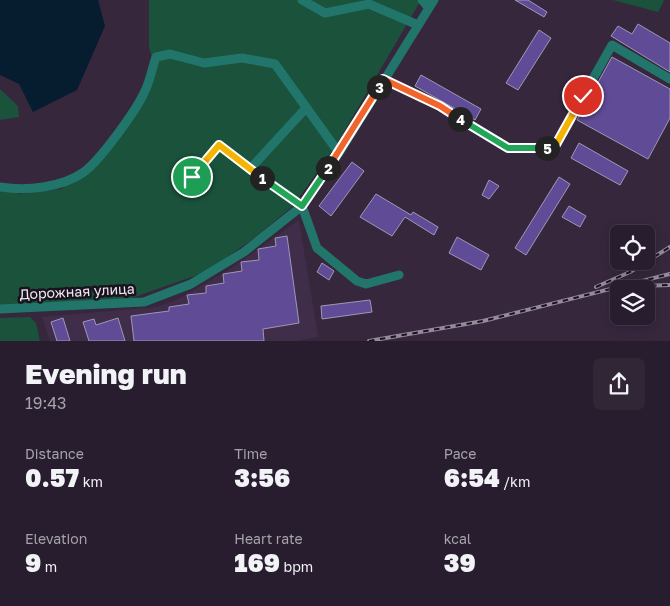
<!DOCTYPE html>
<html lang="en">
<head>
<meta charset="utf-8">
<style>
	:root { --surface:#281d2e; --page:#302636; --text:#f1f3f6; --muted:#a5a2aa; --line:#443b4a }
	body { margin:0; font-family:"Golos Text",sans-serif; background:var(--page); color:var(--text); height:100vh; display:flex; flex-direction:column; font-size:19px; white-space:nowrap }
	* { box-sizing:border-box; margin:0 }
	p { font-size:16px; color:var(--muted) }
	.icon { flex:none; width:28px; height:28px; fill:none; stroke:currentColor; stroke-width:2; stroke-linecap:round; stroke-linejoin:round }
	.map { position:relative; height:341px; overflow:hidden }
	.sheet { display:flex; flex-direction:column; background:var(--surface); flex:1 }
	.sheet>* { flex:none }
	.tools { position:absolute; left:610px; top:225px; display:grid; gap:10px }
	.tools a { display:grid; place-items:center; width:45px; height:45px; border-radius:8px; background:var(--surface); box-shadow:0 2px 12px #0003,0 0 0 1px var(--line); font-size:25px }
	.pin { position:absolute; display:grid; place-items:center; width:42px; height:42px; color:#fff; margin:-21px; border:2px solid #fff; border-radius:50%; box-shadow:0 1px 5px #0007 }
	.km { position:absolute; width:25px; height:25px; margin:-12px; border-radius:50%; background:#222; color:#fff; font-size:14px; line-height:25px; text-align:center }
	.round { display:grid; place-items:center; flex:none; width:52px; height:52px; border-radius:8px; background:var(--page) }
	.overview { display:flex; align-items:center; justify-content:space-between; height:85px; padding:0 25px }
	h1 { font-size:28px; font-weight:800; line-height:38px }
	.stats { display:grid; grid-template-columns:repeat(3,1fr); gap:8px; height:85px; padding:5px 25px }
	.stats div { display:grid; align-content:center }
	.stats b { font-size:25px; font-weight:800 }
	.stats small { font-size:14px; font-weight:400 }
	.stats p { font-size:14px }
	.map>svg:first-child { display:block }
</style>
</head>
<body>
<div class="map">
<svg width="670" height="341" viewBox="0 0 670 341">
	<rect width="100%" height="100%" fill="#36273d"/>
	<path fill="#402d49" d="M299,220l19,117 -22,4h-246l-8,-24 115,-10 23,-9 52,-30z"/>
	<path fill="#1a523b" d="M149,0h272l-86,147 -42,59 -39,32 -48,34 -80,28 -126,6v-119l20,7 41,-5 36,-27 59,-89 -7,-26z
		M613,0h50l1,1 -6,11z
		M0,89l18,17 1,11 -19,3z
		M30,317l6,6 4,18h-40v-23z"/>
	<path fill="#061c2f" d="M0,0h98l7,26 -28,64 -44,22 -14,-28 -19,-9z"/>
	<path fill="#604b96" stroke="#9e98b6" d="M515,0h13l19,12 -3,5z
		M638,24l32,19v29l-59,-36 7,-10 14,8z
		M539,30l12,8 -33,52 -12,-7z
		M612,57l58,32v29l-22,41 -71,-39z
		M421,75l60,34 -6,11 -60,-34z
		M579,143l49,28 -8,14 -49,-27z
		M352,162l12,9 -33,45 -12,-10z
		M559,177l11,7 -44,71 -11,-7z
		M489,180l10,6 -10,13 -7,-4z
		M376,194l35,21 2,-3 25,15 -4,8 -29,-18 -13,19 -32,-19z
		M569,206l17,10 -6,11 -18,-10z
		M287,236l12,87 -36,6 1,12h-130l-3,-25 38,-5v-4l20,-3 -2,-9 19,-2v-7l18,-3 -1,-9 19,-3 -1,-9 18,-2 -1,-11 18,-3 -1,-8z
		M457,237l32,18 -8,15 -32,-17z
		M322,263l12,8 -5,9 -12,-8z
		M370,300l2,12 -50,7 -1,-13z
		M63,318l7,23h-13l-6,-19z
		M118,318l7,23h-36l-6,-19 11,-3 2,6z"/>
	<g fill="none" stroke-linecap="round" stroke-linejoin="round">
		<path stroke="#21756b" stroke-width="9" d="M302,0l23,13 44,-9 49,21
			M422,0l7,8
			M383,79l57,27 68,42h46l58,-103 58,34
			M250,169l56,-61
			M192,177l27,-32 83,61 15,42 40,33 9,3 33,-9
			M0,187c27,4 61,1 84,-15 17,-13 51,-60 60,-79 6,-11 8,-25 12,-36l14,-3 34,9 38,-5 33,6 64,89
			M0,309l144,-7 47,-18 53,-32 58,-46 37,-53 95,-153"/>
		<defs>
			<path id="rail" d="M640,286l30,-1
				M596,287l34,-15 40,-25
				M369,341l114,-20 187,-47"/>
		</defs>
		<use href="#rail" stroke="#95899b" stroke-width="4"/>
		<use href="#rail" stroke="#19131d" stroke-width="2" stroke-dasharray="5.5" stroke-linecap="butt"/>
	</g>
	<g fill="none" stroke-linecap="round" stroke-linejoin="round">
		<defs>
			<path id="split-1" d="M192,177l27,-32 43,33"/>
			<path id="split-2" d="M262,178l40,28 26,-38"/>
			<path id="split-3" d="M328,168l51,-81"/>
			<path id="split-4" d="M379,87l4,-8 57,27 20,13"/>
			<path id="split-5" d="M460,119l48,29h39"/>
			<path id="split-6" d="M547,148h7l29,-52"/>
		</defs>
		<use href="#split-1" stroke="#fff" stroke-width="10"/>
		<use href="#split-2" stroke="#fff" stroke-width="10"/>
		<use href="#split-3" stroke="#fff" stroke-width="10"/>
		<use href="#split-4" stroke="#fff" stroke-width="10"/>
		<use href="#split-5" stroke="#fff" stroke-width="10"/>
		<use href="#split-6" stroke="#fff" stroke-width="10"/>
		<use href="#split-1" stroke="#f5b400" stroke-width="6"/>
		<use href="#split-2" stroke="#22a559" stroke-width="6"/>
		<use href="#split-3" stroke="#f0652b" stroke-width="6"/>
		<use href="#split-4" stroke="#f0652b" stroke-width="6"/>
		<use href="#split-5" stroke="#22a559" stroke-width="6"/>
		<use href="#split-6" stroke="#f5b400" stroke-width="6"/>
	</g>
	<g text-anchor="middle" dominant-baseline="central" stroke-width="5" stroke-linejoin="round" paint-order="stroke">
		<g font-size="14" fill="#f1e7f6" stroke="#19131d">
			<text transform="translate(77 291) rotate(-3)">Дорожная улица</text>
		</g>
	</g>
</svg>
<div class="tools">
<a><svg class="icon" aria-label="locate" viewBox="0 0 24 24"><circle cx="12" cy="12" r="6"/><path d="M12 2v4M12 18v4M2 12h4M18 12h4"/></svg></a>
<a><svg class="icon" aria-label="layers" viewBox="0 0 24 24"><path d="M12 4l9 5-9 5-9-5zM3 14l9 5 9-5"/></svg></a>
</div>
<div class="pin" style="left:192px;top:177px;background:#1e9e55"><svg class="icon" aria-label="arrive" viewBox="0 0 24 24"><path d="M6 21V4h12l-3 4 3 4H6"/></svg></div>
<div class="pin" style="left:583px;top:96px;background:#d93025"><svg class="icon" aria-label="check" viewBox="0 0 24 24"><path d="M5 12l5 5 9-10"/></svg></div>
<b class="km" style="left:262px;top:178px">1</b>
<b class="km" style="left:328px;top:168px">2</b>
<b class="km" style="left:379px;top:87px">3</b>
<b class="km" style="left:460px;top:119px">4</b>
<b class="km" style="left:547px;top:148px">5</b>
</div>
<section class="sheet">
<div class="overview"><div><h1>Evening run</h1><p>19:43</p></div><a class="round"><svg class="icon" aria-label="share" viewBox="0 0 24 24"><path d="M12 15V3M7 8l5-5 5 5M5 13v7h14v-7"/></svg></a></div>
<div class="stats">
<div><p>Distance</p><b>0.57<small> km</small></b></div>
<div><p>Time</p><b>3:56</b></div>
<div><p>Pace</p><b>6:54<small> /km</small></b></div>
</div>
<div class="stats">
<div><p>Elevation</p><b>9<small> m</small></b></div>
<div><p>Heart rate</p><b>169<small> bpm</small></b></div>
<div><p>kcal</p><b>39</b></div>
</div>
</section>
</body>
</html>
